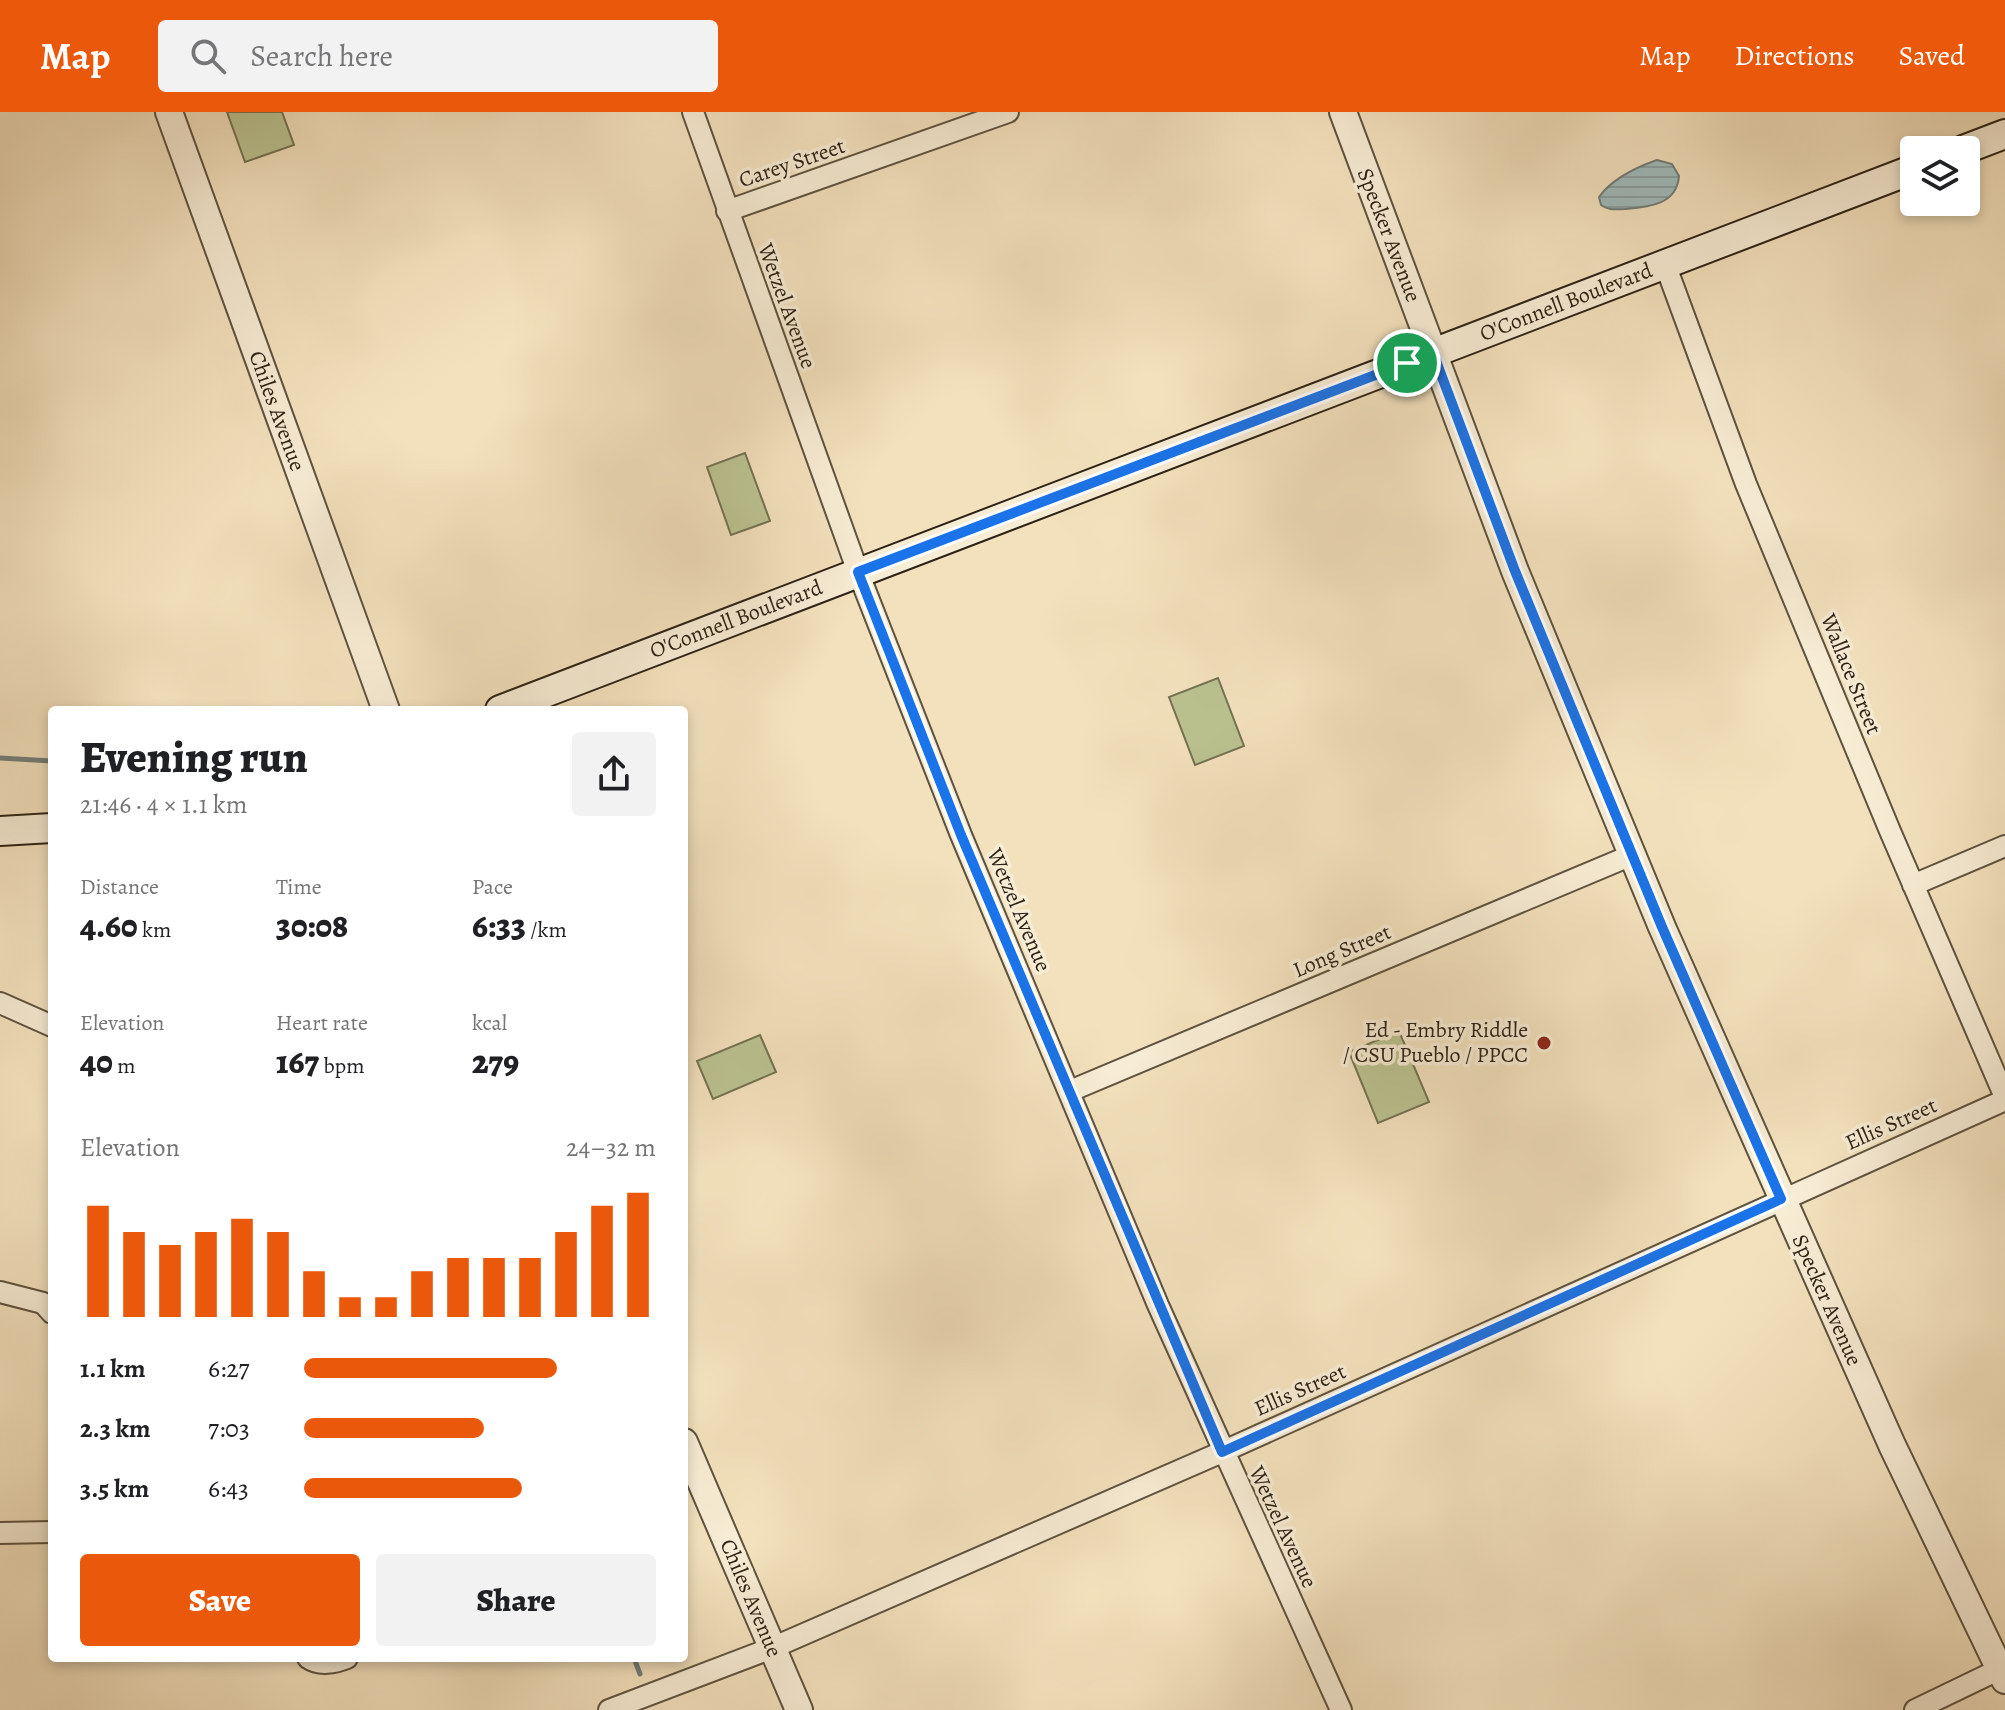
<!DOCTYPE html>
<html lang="en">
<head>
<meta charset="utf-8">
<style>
	:root { --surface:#fff; --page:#f2f2f2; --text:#202124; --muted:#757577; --accent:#ea580c }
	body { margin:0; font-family:Alegreya,serif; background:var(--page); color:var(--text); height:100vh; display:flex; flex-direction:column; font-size:30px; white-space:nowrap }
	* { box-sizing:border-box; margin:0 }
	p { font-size:26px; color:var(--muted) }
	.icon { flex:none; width:44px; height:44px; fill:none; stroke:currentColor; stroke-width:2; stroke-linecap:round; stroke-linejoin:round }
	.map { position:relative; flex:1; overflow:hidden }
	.details { position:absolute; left:48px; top:594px; width:640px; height:956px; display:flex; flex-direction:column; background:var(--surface); border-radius:8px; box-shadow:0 4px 12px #0003 }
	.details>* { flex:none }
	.controls { position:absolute; left:1900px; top:24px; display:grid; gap:16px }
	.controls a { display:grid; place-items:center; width:80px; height:80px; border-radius:8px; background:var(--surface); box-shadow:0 4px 12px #0003; font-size:40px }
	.pin { position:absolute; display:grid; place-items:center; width:68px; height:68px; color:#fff; margin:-34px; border:4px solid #fff; border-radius:50%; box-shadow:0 2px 8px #0007 }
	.round { display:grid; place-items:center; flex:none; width:84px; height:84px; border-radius:8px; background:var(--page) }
	.overview { display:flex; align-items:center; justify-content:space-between; height:136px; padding:0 32px }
	h1 { font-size:44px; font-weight:800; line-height:60px }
	.stats { display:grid; grid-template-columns:repeat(3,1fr); gap:12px; height:136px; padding:8px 32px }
	.stats div { display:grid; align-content:center }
	.stats b { font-size:34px; font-weight:800 }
	.stats small { font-size:22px; font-weight:400 }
	.stats p { font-size:22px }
	.chart { height:224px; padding:16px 32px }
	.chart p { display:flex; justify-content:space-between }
	.chart svg { width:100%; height:144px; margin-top:8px; stroke:var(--accent); stroke-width:6 }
	.button { display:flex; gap:16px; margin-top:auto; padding:16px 32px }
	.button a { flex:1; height:92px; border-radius:8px; background:var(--accent); color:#fff; font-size:32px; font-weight:800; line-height:92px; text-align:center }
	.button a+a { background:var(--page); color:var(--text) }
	ul { padding:0 32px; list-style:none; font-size:26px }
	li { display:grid; grid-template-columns:128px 96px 1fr; align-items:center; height:60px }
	li i { height:20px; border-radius:10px; background:var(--accent) }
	header { display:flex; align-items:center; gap:48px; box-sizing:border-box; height:112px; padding:0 40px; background:var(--accent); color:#fff }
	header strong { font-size:38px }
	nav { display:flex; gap:44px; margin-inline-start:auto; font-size:28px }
	.search { width:560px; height:72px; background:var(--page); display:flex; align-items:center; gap:20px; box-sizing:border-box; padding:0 28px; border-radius:8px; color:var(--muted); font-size:30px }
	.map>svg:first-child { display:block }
</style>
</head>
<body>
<header>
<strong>Map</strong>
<div class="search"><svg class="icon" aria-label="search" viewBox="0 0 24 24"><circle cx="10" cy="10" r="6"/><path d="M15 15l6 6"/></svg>Search here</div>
<nav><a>Map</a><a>Directions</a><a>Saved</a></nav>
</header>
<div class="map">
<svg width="2005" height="1598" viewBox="0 0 2005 1598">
	<defs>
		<pattern id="water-rules" width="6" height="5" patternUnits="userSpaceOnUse" patternTransform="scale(2)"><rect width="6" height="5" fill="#a0bbbc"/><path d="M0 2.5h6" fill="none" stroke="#8aa0a1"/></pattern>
	</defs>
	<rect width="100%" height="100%" fill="#f3e1bd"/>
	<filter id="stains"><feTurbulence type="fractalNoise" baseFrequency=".0025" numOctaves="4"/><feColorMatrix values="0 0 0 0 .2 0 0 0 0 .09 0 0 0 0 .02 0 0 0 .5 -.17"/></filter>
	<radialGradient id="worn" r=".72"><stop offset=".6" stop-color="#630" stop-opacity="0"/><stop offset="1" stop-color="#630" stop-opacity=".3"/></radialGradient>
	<path fill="#bbc391" stroke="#747253" stroke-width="2" d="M227,0h55l12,33 -49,17z
		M745,341l25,68 -39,14 -24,-68z
		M1218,566l26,68 -49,19 -26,-68z
		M1399,919l30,71 -51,21 -29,-71z
		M760,923l16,37 -63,27 -16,-38z"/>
	<path fill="url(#water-rules)" stroke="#727e79" stroke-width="2" d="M1657,48l15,4 7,12c-2,29 -31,31 -54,33 -9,0 -16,2 -24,-4l-2,-8c13,-18 38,-30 58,-37z"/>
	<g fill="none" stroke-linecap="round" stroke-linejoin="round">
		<path stroke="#727e79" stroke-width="5" d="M0,646l52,3
			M634,1546l6,16"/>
		<defs>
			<path id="minor" d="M693,0l165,460 103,263 197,470 183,405
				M727,99l281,-99
				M1665,152l81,220 144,347 115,266
				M1913,773l92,-39
				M0,891l52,23
				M1070,979l562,-236
				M0,1180l43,11 9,10
				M0,1421l52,-1
				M308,1546c11,8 27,5 39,0
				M609,1598l163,-62 450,-196 783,-352
				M1915,1598l85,-41"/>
			<path id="tertiary" d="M169,0l217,598
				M1343,0l172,459 147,356 230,518 113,235
				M684,1330l115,268"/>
			<path id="secondary" d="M1963,38l42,-16
				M500,598l1414,-541
				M0,719l52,-3"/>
		</defs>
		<use href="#minor" stroke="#5e523f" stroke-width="24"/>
		<use href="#tertiary" stroke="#5e523f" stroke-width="30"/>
		<use href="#secondary" stroke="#2d2215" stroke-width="32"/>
		<use href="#minor" stroke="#f7ecd4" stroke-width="20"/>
		<use href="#tertiary" stroke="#f7ecd4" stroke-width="26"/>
		<use href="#secondary" stroke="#f7ecd4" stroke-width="28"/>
	</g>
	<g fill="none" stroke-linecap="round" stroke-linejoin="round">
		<defs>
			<path id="route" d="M1433,241l82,218 147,356 119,272 -559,253 -261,-617 -103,-263z"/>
		</defs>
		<use href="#route" stroke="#fff" stroke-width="16"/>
		<use href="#route" stroke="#1a73e8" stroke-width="10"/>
	</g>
	<circle fill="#8f2418" stroke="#f7ecd4" stroke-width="3" cx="1544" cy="931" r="8"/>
	<g text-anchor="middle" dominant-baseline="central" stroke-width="7" stroke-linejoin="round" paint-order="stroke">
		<g font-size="22" fill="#2d2215" stroke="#f7ecd4">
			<text transform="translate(792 51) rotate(-19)">Carey Street</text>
			<text transform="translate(1389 123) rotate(69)">Specker Avenue</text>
			<text transform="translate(1566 190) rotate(-21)">O'Connell Boulevard</text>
			<text transform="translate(787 194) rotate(70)">Wetzel Avenue</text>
			<text transform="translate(277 299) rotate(70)">Chiles Avenue</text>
			<text transform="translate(736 507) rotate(-21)">O'Connell Boulevard</text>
			<text transform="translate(1851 562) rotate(68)">Wallace Street</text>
			<text transform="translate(1019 798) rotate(67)">Wetzel Avenue</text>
			<text transform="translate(1342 839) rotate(-23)">Long Street</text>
			<text transform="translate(1891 1012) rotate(-24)">Ellis Street</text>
			<text transform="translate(1827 1188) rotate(66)">Specker Avenue</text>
			<text transform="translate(1300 1278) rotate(-24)">Ellis Street</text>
			<text transform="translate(1283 1415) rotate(65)">Wetzel Avenue</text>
			<text transform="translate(751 1486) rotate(67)">Chiles Avenue</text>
		</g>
		<g font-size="22" fill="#2d2215" stroke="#f7ecd4" text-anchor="end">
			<text x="1528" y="918">Ed - Embry Riddle<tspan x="1528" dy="25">/ CSU Pueblo / PPCC</tspan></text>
		</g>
	</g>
	<rect width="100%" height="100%" filter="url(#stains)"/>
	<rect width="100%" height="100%" fill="url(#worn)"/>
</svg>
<div class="controls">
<a><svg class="icon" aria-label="layers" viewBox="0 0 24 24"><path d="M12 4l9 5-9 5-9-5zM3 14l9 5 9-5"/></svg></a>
</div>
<div class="pin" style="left:1407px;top:251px;background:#1e9e55"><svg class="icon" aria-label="arrive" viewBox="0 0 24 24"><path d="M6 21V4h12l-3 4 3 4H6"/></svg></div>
<section class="details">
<div class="overview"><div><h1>Evening run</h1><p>21:46 · 4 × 1.1 km</p></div><a class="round"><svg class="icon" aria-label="share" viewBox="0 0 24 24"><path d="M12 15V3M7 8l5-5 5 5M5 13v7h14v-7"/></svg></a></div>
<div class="stats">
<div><p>Distance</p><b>4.60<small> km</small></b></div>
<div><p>Time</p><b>30:08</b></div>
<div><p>Pace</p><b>6:33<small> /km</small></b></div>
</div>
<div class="stats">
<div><p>Elevation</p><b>40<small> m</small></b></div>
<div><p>Heart rate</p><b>167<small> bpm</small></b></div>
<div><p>kcal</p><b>279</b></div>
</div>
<div class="chart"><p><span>Elevation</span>24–32 m</p>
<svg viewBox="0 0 160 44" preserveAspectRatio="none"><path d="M5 44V10M15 44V18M25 44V22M35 44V18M45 44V14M55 44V18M65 44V30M75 44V38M85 44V38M95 44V30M105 44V26M115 44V26M125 44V26M135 44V18M145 44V10M155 44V6"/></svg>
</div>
<ul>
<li><b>1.1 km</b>6:27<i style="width:72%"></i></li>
<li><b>2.3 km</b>7:03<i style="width:51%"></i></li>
<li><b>3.5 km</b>6:43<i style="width:62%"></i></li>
</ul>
<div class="button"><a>Save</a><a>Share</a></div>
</section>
</div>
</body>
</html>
